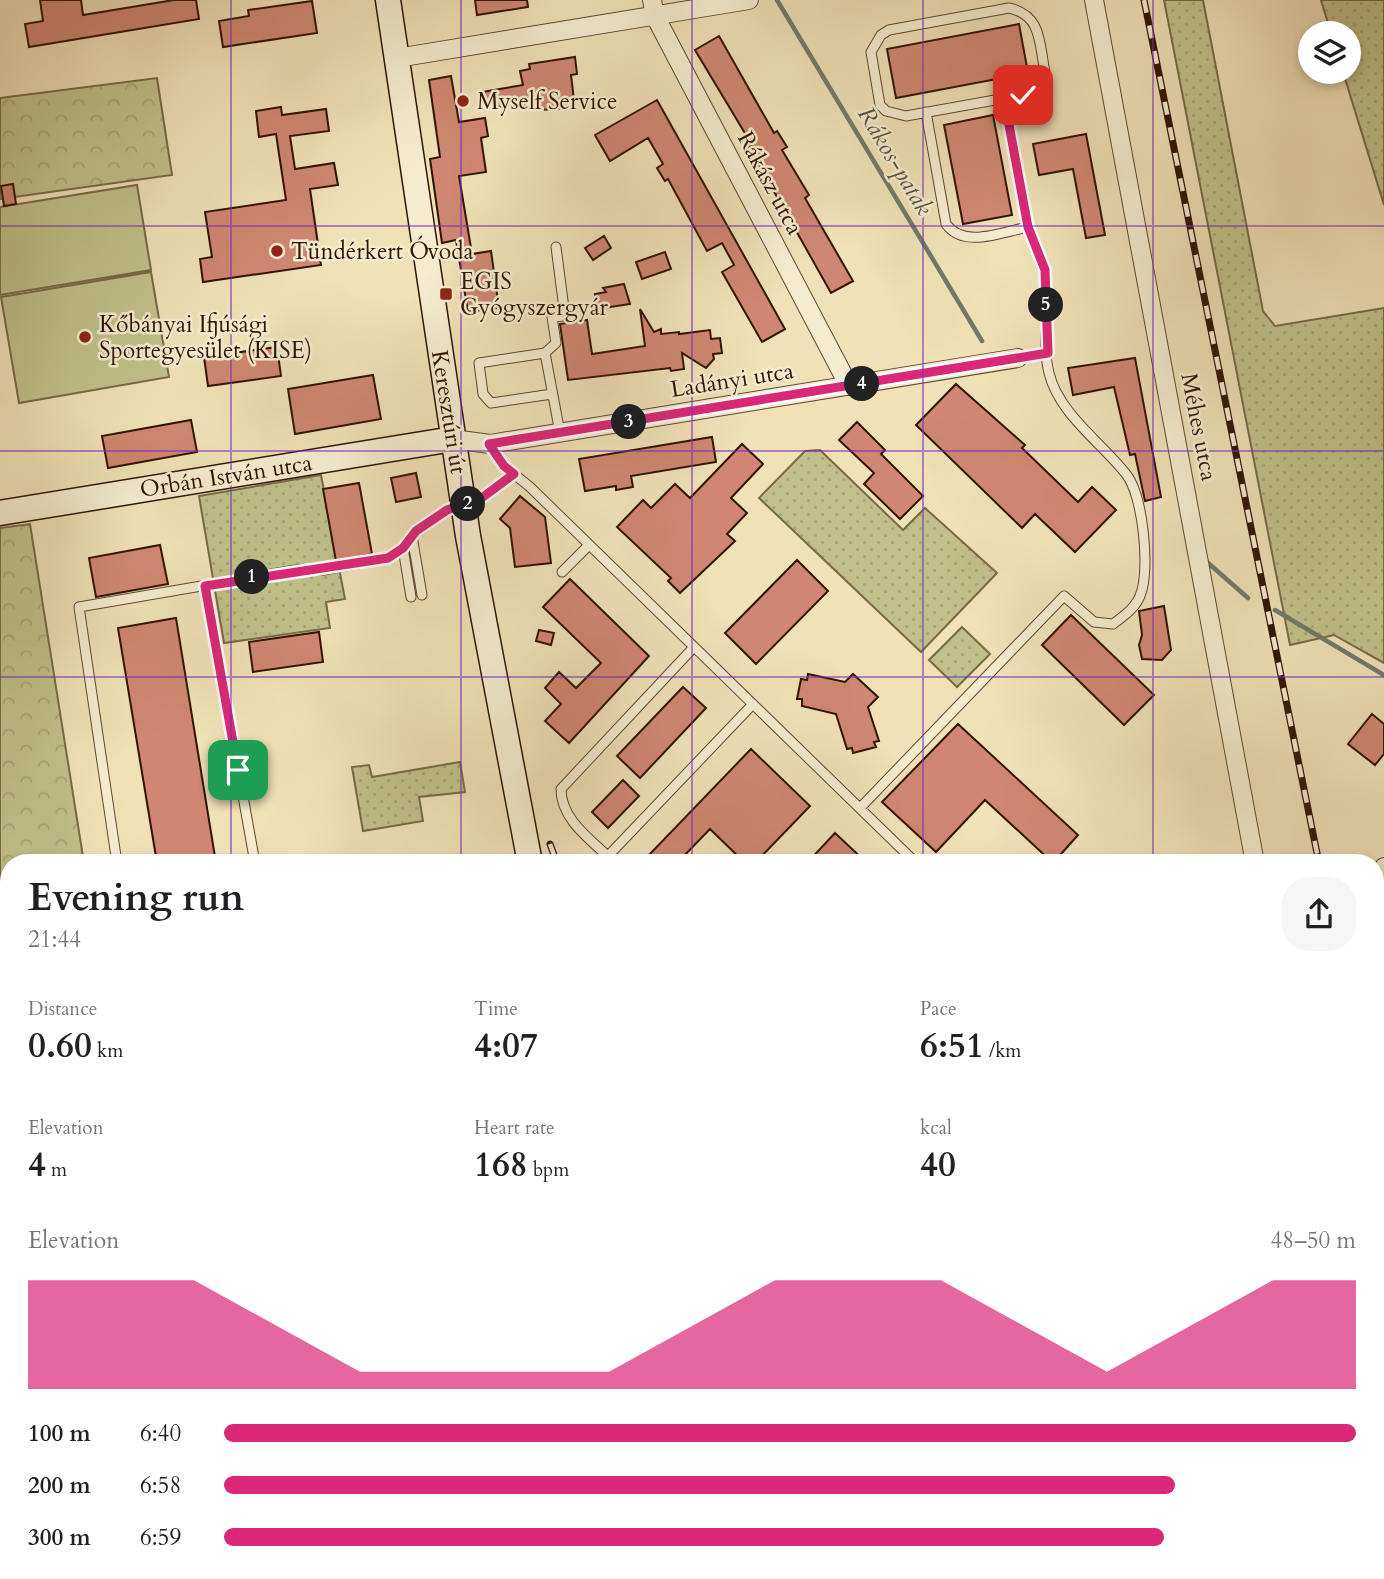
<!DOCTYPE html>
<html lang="en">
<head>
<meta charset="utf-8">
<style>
	:root { --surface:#fff; --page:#f6f6f6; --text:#202124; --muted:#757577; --accent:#db2777 }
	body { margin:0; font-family:Cardo,serif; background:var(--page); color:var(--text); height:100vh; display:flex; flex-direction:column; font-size:26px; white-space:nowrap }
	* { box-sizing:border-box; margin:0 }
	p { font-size:23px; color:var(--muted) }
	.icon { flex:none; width:38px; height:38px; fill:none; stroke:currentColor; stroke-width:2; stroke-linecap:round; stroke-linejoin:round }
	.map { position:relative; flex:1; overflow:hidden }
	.sheet { position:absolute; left:0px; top:854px; width:1384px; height:726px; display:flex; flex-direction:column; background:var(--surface); border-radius:28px 28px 0 0; box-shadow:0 4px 10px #0003 }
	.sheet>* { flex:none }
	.tools { position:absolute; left:1298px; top:21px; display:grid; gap:14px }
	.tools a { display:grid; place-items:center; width:63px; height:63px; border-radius:50%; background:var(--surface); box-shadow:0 4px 10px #0003; font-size:35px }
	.pin { position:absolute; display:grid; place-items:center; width:60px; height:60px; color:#fff; margin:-30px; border-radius:14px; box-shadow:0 4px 10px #0006 }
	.km { position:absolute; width:35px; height:35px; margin:-18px; border-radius:50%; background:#222; color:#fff; font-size:19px; line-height:35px; text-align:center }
	.round { display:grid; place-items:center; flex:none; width:74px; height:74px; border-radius:28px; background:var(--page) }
	.summary { display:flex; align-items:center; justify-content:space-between; height:119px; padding:0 28px }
	h1 { font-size:38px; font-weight:800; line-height:52px }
	.stats { display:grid; grid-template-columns:repeat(3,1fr); gap:10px; height:119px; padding:7px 28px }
	.stats div { display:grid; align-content:center }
	.stats b { font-size:35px; font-weight:800 }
	.stats small { font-size:19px; font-weight:400 }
	.stats p { font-size:19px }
	.chart { height:196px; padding:14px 28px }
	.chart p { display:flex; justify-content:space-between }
	.chart svg { width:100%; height:126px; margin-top:7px; fill:var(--accent); opacity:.7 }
	ul { padding:0 28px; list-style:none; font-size:23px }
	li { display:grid; grid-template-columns:112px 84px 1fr; align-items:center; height:52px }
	li i { height:18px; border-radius:9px; background:var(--accent) }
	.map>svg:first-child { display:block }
</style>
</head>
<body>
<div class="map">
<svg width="1384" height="1579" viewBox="0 0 1384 1579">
	<defs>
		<pattern id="grass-dots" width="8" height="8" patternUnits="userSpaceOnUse" patternTransform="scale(1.75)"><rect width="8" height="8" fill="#c0c18a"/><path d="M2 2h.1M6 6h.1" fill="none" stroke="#a5a576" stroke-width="1.8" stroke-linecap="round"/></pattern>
		<pattern id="forest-crowns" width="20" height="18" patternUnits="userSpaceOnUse" patternTransform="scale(1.75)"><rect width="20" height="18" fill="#c0c18a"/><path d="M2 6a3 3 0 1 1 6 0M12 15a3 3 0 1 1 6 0" fill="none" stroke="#a5a576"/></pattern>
	</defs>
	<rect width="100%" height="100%" fill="#f0e1b7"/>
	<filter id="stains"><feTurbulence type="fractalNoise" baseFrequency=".00286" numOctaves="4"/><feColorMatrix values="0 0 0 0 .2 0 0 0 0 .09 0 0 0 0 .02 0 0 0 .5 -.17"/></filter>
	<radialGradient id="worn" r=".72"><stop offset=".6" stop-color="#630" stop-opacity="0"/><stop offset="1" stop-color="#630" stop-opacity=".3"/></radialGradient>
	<path fill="url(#grass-dots)" stroke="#786a48" stroke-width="2" d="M1164,0h39l60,311 12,15 109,-18v355l-50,-28 -44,10z
		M1321,0h63v205l-41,-133h6v-39h-18z
		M820,450l83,80 22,-22 72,65 -76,79 -162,-154 46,-47z
		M321,475l24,124 -19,3 4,26 -106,15 -25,-147z
		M962,627l28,27 -33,33 -28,-27z
		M460,762l5,30 -46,5 4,24 -60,10 -11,-64 17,-2 3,12z
		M0,1310l9,16v246h132l4,7h-145z
		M366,1572h497l11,7h-518z"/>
	<path fill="url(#forest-crowns)" stroke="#786a48" stroke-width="2" d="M157,78l15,97 -172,24v-101z
		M30,524l54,339h-75v463l-9,-16v-782z
		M1384,1336v243h-510l-11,-7h513v-235z
		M141,1572h225l-10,7h-211z"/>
	<path fill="#c0c18a" stroke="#786a48" stroke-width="2" d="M137,185l14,85 -151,25v-88z
		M151,272l18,105 -150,26 -18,-106z"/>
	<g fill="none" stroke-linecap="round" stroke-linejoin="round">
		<path stroke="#70796c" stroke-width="4.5" d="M777,0l205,341
			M1207,562l41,36
			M1275,610l109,65"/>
	</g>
	<path fill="#cf8771" stroke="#311306" stroke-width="2" d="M40,0h41l2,15 91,-15h22l3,19 -170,28 -4,-23 18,-3z
		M475,0h52l1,7 -51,8z
		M312,1l5,32 -94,14 -4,-26 30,-5 -1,-6z
		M1019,24l9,49 -132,25 -9,-49z
		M719,36l55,97 3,-2 10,16 -5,3 27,45 -4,3 48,83 -22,12 -82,-146 3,-2 -57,-95z
		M575,57l2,17 -6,1 4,33 -37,2 -1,-4 -11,2 -1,-5 -40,6 -3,-17 41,-7 -3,-14 10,-2 -1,-5z
		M451,76l8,46 26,-4 3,18 -7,2 5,34 -27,4 13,78 19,-3 8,57 -31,4 -12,-72 -14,3 -12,-84 10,-2 -11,-77z
		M657,100l128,229 -23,13 -40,-70 12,-7 -12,-22 -15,8 -39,-72 -3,2 -8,-13 6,-4 -15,-26 -38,23 -15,-26z
		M281,107l1,8 44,-6 3,22 -39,5 5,33 39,-6 4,22 -28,4 11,76 -118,17 -3,-23 12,-2 -7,-45 81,-12 -10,-66 -17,3 -3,-26z
		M993,115l19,100 -49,9 -19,-99z
		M1086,134l19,101 -19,3 -13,-69 -34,6 -6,-31z
		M13,184l3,20 -12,2 -3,-20z
		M604,236l7,12 -18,12 -8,-12z
		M665,252l6,17 -29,10 -6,-17z
		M624,284l6,20 -33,5 -2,-15 11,-2 -3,-4z
		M640,309l14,23 7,-3v5l18,-2v2l31,-4 1,9 9,-1 2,15 -9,1 1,5 -8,9 -24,-15 2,16 -13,2 -1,-3 -102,12 -8,-56 27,-4 5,34 53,-8z
		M277,347l4,29 -73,10 -4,-29z
		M1135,358l26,139 -16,4 -10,-47 -5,1 -16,-68 -41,8 -5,-27z
		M373,375l8,44 -86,15 -7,-45z
		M956,384l69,61 -3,3 56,54 14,-15 24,23 -41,42 -40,-38 -13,14 -106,-103z
		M191,420l6,32 -89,16 -6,-32z
		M857,422l28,28 -4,4 42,42 -23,23 -36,-35 10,-11 -35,-33z
		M712,437l4,25 -85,14 2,11 -17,3v-4l-31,5 -6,-32z
		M742,444l21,20 -32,34 16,15 -20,21 8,7 -55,52 -12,-12 3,-3 -54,-51 26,-27 8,8 24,-24 15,14z
		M416,473l5,24 -25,5 -5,-24z
		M359,483l13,71 -36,7 -13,-72z
		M520,496l25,21 6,46 -36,4 -5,-39 -10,-9z
		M160,545l8,39 -72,13 -7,-39z
		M797,560l31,31 -72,73 -31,-31z
		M570,579l79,77 -80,87 -24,-22 16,-17 -16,-16 14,-16 17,16 25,-25 -58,-56z
		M1164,606l7,44 -9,10 -20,-1 -3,-14 3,-10 -3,-24z
		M1071,615l83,80 -30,30 -82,-80z
		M176,618l40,245h-59l-39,-235z
		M539,630l15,3 -3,12 -15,-4z
		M319,632l4,30 -70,10 -4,-30z
		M808,674l37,8 8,-8 25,23 -10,10 11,34 -5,1 2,5 -23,6 -1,-5 -5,1 -11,-35 -34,-8v-7h-5l4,-20 6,1z
		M683,687l23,21 -66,70 -23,-22z
		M1372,714l12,10v30l-9,11 -27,-21z
		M958,724l120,111 -25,28 -68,-63 -49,52 -54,-50z
		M751,749l59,57 -55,57h-10l-35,-34 -33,34h-23l-6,-7z
		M623,780l16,16 -31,32 -16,-16z
		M835,833l32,30h-60z"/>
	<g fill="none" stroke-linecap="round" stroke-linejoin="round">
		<defs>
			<path id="lane" d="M1009,8c33,7 30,35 36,64l-10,17 -12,6 -117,21 -20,-5 -6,-6 -9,-53 10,-17 8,-5z
				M926,112l20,112c18,25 56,8 82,3l-24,-129
				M545,353l11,-10 -4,-26 13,-1 -9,-69
				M1018,358l30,-5
				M552,394l-61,9 -8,-9 -4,-31 66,-10 15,80
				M490,444l14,22 26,21 386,376
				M412,536l10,59
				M403,548l8,49
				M562,572l27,-27
				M205,585l50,278
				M860,808l204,-212 30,26 19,2c11,-8 24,-17 28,-31 9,-25 2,-98 -15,-119 -25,-32 -67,-60 -77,-101 -8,-32 2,-68 -4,-101 -2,-15 -12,-31 -17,-45
				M608,856l145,-152
				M117,863l-38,-256 216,-37h29l64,-12 15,-10 14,-16 30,-22 36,-13 31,-23
				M615,863c-22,-22 -54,-42 -54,-74l133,-142"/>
			<path id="street" d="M652,0l3,16 194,370
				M1094,0l161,863
				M397,58l352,-58
				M453,439l37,5 528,-86
				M1384,867v18"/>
			<path id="secondary" d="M388,0l80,536 62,327
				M0,513l453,-74
				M1376,1359l8,-2"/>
		</defs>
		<use href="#lane" stroke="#614632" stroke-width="11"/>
		<use href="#street" stroke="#614632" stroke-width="20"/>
		<use href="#secondary" stroke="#311306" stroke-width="27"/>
		<use href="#lane" stroke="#f5ecd0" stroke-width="9"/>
		<use href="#street" stroke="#f5ecd0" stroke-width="18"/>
		<use href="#secondary" stroke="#f5ecd0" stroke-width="24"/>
		<defs>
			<path id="rail" d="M1144,0l175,863
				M550,844l7,19
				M1376,1141l8,42
				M1376,1191l8,42
				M1376,1333h8"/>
		</defs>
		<use href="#rail" stroke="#311306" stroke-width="7"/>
		<use href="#rail" stroke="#f5ecd0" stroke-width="4.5" stroke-dasharray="13" stroke-linecap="butt"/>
	</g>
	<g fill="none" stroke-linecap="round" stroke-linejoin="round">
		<defs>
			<path id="route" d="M238,770l-33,-184 183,-28 15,-10 13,-17 31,-21 36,-13 31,-23 -10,-8 -15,-22 559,-91 -3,-83 -17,-43 -24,-129 19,-3"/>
		</defs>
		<use href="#route" stroke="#fff" stroke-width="14"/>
		<use href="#route" stroke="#db2777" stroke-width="9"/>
	</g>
	<path fill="none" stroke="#7b2cbf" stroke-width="2" stroke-opacity="0.55" d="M231,0v863M461,0v863M692,0v863M923,0v863M1153,0v863M0,226h1384M0,451h1384M0,677h1384M0,902h9M1376,902h8M0,1128h9M1376,1128h8M0,1353h9M1376,1353h8M231,1572v7M461,1572v7M692,1572v7M923,1572v7M1153,1572v7"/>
	<g fill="#8f2418" stroke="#f5ecd0" stroke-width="2.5">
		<circle cx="463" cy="101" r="7"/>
		<circle cx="277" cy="251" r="7"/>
		<rect x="439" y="287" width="14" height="14" rx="3.5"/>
		<circle cx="85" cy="337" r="7"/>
	</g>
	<g text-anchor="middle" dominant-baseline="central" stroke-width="5" stroke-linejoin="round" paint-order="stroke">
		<g font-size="23" fill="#311306" stroke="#f5ecd0" text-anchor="start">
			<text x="477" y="101">Myself Service</text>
			<text x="291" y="251">Tündérkert Óvoda</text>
			<text x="460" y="281">EGIS<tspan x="460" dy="26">Gyógyszergyár</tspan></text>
			<text x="99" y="324">Kőbányai Ifjúsági<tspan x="99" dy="26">Sportegyesület (KISE)</tspan></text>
		</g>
		<g font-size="23" fill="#311306" stroke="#f5ecd0">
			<text transform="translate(770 183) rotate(62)">Rákász utca</text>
			<text transform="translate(732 380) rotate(-9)">Ladányi utca</text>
			<text transform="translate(449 412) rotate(81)">Keresztúri út</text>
			<text transform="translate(1199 427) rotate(79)">Méhes utca</text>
			<text transform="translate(226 476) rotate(-9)">Orbán István utca</text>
		</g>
		<g font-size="24" font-style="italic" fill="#564e42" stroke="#f5ecd0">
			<text transform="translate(895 161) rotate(59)">Rákos-patak</text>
		</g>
	</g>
	<rect width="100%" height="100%" filter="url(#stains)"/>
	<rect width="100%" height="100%" fill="url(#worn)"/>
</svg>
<div class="tools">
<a><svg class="icon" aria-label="layers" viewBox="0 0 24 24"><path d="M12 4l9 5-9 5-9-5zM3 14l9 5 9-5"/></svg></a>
</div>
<div class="pin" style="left:238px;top:770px;background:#1e9e55"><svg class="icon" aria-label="arrive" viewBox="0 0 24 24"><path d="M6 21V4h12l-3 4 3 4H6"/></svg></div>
<div class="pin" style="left:1023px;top:95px;background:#d93025"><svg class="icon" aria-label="check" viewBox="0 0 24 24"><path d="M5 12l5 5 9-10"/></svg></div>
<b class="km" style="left:252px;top:577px">1</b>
<b class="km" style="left:468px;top:504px">2</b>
<b class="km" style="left:629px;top:422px">3</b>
<b class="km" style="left:862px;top:384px">4</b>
<b class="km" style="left:1046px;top:305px">5</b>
<section class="sheet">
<div class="summary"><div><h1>Evening run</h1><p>21:44</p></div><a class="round"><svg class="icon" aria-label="share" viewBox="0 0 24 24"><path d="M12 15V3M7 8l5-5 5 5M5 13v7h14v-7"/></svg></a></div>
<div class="stats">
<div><p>Distance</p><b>0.60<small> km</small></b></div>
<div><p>Time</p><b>4:07</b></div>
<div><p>Pace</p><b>6:51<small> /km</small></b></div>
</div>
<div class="stats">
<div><p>Elevation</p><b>4<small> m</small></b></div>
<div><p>Heart rate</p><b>168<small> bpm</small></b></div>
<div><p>kcal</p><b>40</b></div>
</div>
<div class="chart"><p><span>Elevation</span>48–50 m</p>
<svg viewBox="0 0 160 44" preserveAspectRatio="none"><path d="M0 44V6L10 6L20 6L30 22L40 38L50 38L60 38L70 38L80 22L90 6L100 6L110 6L120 22L130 38L140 22L150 6L160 6V44z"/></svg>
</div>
<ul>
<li><b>100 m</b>6:40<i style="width:100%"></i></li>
<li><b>200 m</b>6:58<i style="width:84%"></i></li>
<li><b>300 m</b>6:59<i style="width:83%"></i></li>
</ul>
</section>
</div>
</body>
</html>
